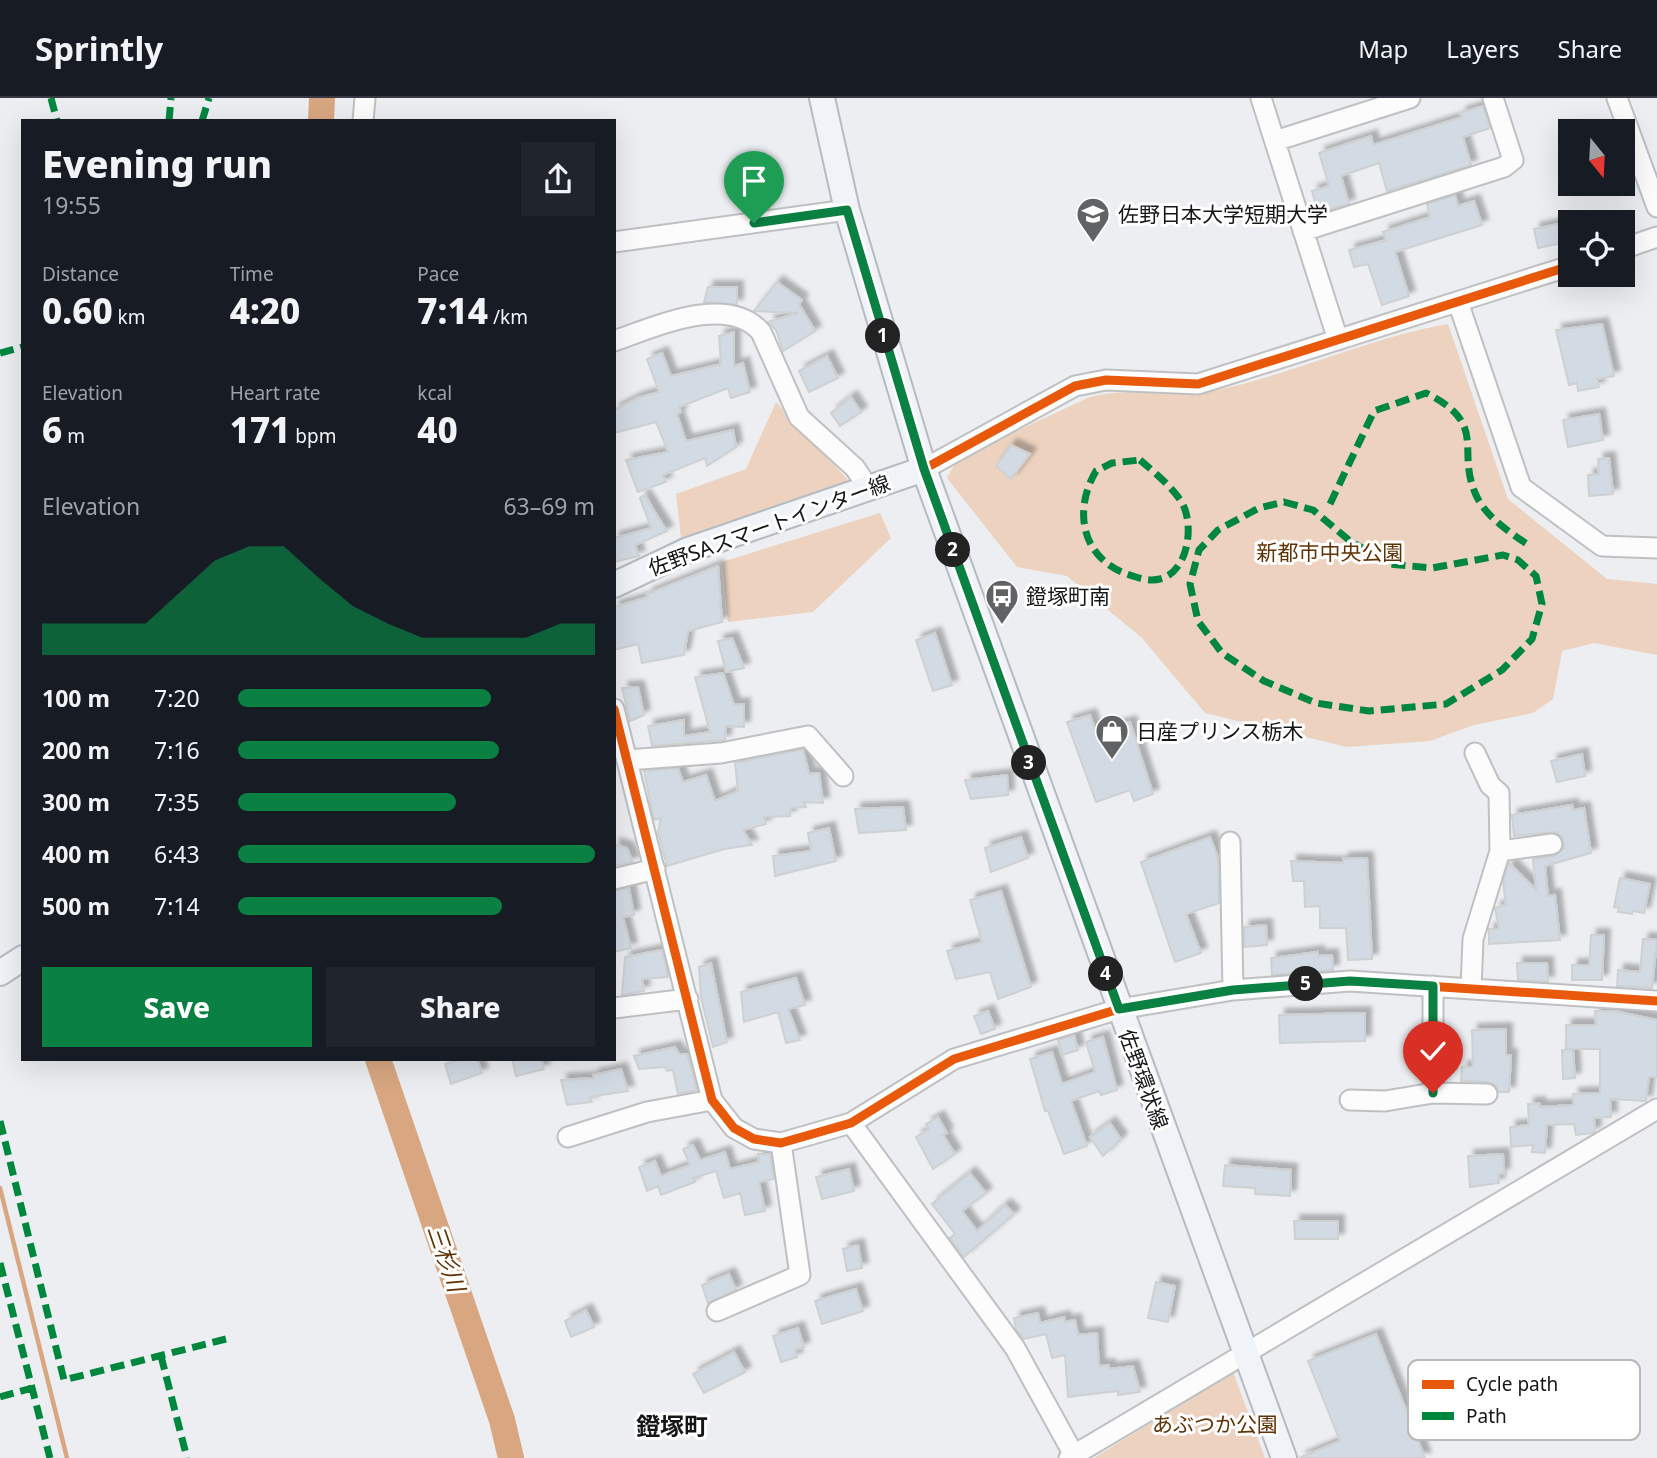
<!DOCTYPE html>
<html lang="en">
<head>
<meta charset="utf-8">
<style>
	:root { --surface:#171b24; --page:#20242c; --text:#f1f3f6; --muted:#9ea1a6; --line:#363941; --accent:#0b8043 }
	body { margin:0; font-family:"Noto Sans","Noto Sans JP",sans-serif; background:var(--page); color:var(--text); height:100vh; display:flex; flex-direction:column; font-size:26px; white-space:nowrap }
	* { box-sizing:border-box; margin:0 }
	p { font-size:23px; color:var(--muted) }
	.icon { flex:none; width:38px; height:38px; fill:none; stroke:currentColor; stroke-width:2; stroke-linecap:round; stroke-linejoin:round }
	.map { position:relative; flex:1; overflow:hidden }
	.drawer { position:absolute; left:21px; top:21px; width:595px; height:942px; display:flex; flex-direction:column; background:var(--surface); border-radius:0px; box-shadow:0 7px 28px #0002 }
	.drawer>* { flex:none }
	.needle { width:46px; rotate:162deg }
	.controls { position:absolute; left:1558px; top:21px; display:grid; gap:14px }
	.controls a { display:grid; place-items:center; width:77px; height:77px; border-radius:0px; background:var(--surface); box-shadow:0 7px 28px #0002; font-size:35px }
	.pin { position:absolute; display:grid; place-items:center; width:60px; height:60px; color:#fff; margin:-72px -30px; border-radius:50% 50% 50% 0; rotate:-45deg; box-shadow:0 0 7px #0007 }
	.pin .icon { rotate:45deg }
	.km { position:absolute; width:35px; height:35px; margin:-18px; border-radius:50%; background:#222; color:#fff; font-size:19px; line-height:35px; text-align:center }
	.round { display:grid; place-items:center; flex:none; width:74px; height:74px; border-radius:0px; background:var(--page) }
	.overview { display:flex; align-items:center; justify-content:space-between; height:119px; padding:0 21px }
	h1 { font-size:38px; font-weight:800; line-height:52px }
	.metrics { display:grid; grid-template-columns:repeat(3,1fr); gap:10px; height:119px; padding:7px 21px }
	.metrics div { display:grid; align-content:center }
	.metrics b { font-size:35px; font-weight:800 }
	.metrics small { font-size:19px; font-weight:400 }
	.metrics p { font-size:19px }
	.chart { height:196px; padding:14px 21px }
	.chart p { display:flex; justify-content:space-between }
	.chart svg { width:100%; height:126px; margin-top:7px; fill:var(--accent); opacity:.7 }
	.button { display:flex; gap:14px; margin-top:auto; padding:14px 21px }
	.button a { flex:1; height:80px; border-radius:0px; background:var(--accent); color:#fff; font-size:28px; font-weight:800; line-height:80px; text-align:center }
	.button a+a { background:var(--page); color:var(--text) }
	ul { padding:0 21px; list-style:none; font-size:23px }
	li { display:grid; grid-template-columns:112px 84px 1fr; align-items:center; height:52px }
	li i { height:18px; border-radius:9px; background:var(--accent) }
	header { display:flex; align-items:center; gap:42px; box-sizing:border-box; height:98px; padding:0 35px; background:var(--surface); border-bottom:2px solid var(--line) }
	header strong { font-size:33px }
	nav { display:flex; gap:38px; margin-inline-start:auto; font-size:24px }
	.map>svg:first-child { display:block }
</style>
</head>
<body>
<header>
<strong>Sprintly</strong>
<nav><a>Map</a><a>Layers</a><a>Share</a></nav>
</header>
<div class="map">
<svg width="1657" height="1360" viewBox="0 0 1657 1360">
	<defs>
		<filter id="shadow"><feDropShadow dx="6" dy="-6" stdDeviation="2" flood-color="#0004"/></filter>
	</defs>
	<rect width="100%" height="100%" fill="#eceef1"/>
	<path fill="#ecd2bf" d="M1448,226l60,175 99,80 50,5v71l-63,-12 -32,8 -9,48 -20,14 -59,12 -44,16 -83,6 -142,-34 -63,-75 -75,-62 -50,-9 -70,-89 11,-20 132,-61c40,-11 81,2 122,-6 81,-16 155,-53 236,-67z
		M776,304l73,79 -168,57 -5,-44 70,-25z
		M880,415l11,25 -78,74 -85,10 -6,-60z
		M1233,1274l32,86h-171z"/>
	<g fill="none" stroke-linecap="round" stroke-linejoin="round">
		<path stroke="#d8a781" stroke-width="4.5" d="M0,1090l67,270"/>
		<path stroke="#d8a781" stroke-width="26" d="M321,23l1,-23
			M378,961l124,361 9,38"/>
	</g>
	<path fill="#d2dae3" stroke="#ced0d2" stroke-width="2" filter="url(#shadow)" d="M1483,8l7,22 -27,9 8,28 -84,26 -8,-28 -38,13 8,28 -31,9 -6,-22 17,-5 -10,-33 52,-17 2,9 89,-28 -2,-4z
		M1455,97l3,11 16,-5 8,24 -87,27 14,44 -27,9 -14,-41 -14,3 -5,-17 37,-10 -3,-8 47,-15 -3,-13z
		M1558,126l4,19 -24,5 -4,-19z
		M777,184l25,18 -3,4 16,27 -32,20 -7,-21 -8,-8 30,-9 -44,-2z
		M708,189h29v18l-33,-3z
		M1602,226l12,52 -17,3 2,8 -21,4 -1,-8 -8,2 -13,-55z
		M734,234v34l9,-3 7,29 -19,6 -3,-10 -49,19 2,5 -4,2 9,27 47,-11 3,17 -29,19 -2,-8 -42,17 3,7 -28,10 -12,-32 42,-8 -12,-30 -42,11v-23l23,-12 22,-6 -12,-33 15,-6 9,23 50,-12 -2,-28z
		M827,258l11,22 -29,14 -10,-21z
		M851,299l10,15 -21,14 -9,-13z
		M1599,316l4,26 -35,7 -5,-27z
		M1011,347l19,9 -19,25 -15,-13z
		M1609,360l4,36 -24,2 -1,-21 11,-1 -1,-15z
		M644,397l23,36 -32,14 4,11 -25,6v-24l37,-10 -11,-30z
		M718,468l4,56 -34,9 -4,24 -42,8 -4,-19 -24,6v-43l34,-10 -1,-3z
		M935,535l17,52 -19,6 -17,-51z
		M732,540l12,30 -18,4 -8,-31z
		M723,575l11,32 10,-1v23l-18,-1 -1,14 -73,6 -4,-20 36,-6v16l26,-4 -15,-55z
		M638,589l6,28 -14,6 -8,-33z
		M1090,617l6,17 34,-10 23,72 -19,7 -4,-11 -34,12 -29,-80z
		M803,651l6,25 10,-1 4,30 -19,-1 2,5 -15,1 -1,8 -26,1 2,7 -23,6 9,15 -28,4 -57,17 -9,-34 3,-14 -7,2 -10,-49 34,-3 5,14 23,-7 9,26 23,-10 -3,-28z
		M1582,656l3,22 -28,6 -6,-21z
		M1007,677l1,20 -37,4 -6,-19z
		M1572,707l1,5 11,-2 7,45 -46,13 3,30 7,-1 5,45 -71,4v-15h10l-4,-21 11,-3 -3,-24 6,-18 27,27 -3,-31 21,-3 10,-8 -2,-11 -6,-5 -42,4 -2,-21z
		M903,709l3,23 -47,3 -4,-24z
		M829,730l7,33 -61,15 -2,-20 38,-5 -3,-18z
		M1021,739l7,21 -37,14 -6,-24z
		M1210,739l8,21 1,45 -33,11 15,39 -26,9 -34,-100z
		M614,746l13,4 6,14 -19,4z
		M1367,760l5,101 -24,1 -2,-32h-26v-22l-15,1 -1,-26h-11l-2,-20 52,2v-4z
		M1620,780l30,6 -6,29 -11,-2 -1,3 -14,-2 1,-4 -5,-1z
		M629,790l5,27 -11,2 8,31 -17,4v-61z
		M1001,793l30,96 -33,12 -8,-27 -34,7 -9,-28 35,-9 -12,-42z
		M1266,827l1,20 -23,2v-20z
		M1591,837h13l-2,45h-30v-15h17z
		M1643,841l14,1 -5,48 -35,-2 1,-16 22,2z
		M662,852l6,27 -26,2 2,12 -22,4 3,-38z
		M1318,854v4l14,-1 1,15 -61,5 -1,-17z
		M711,865l16,79 -14,5 -12,-50 -2,-30z
		M1517,865h30l1,19 -30,-2z
		M796,880l9,27 -17,4 12,31 -14,3 -8,-31 -34,10 -3,-30z
		M988,913l7,18 -14,5 -7,-18z
		M1595,913h20l42,9v57h-8l-3,24 -36,-2 1,18 -17,1 1,13 -3,2 -16,2 -2,-11 -27,1 -2,28 -13,-1 1,-7 -22,2 -1,-20 19,-2 -1,-21 11,-1 1,4 34,-2 -1,-11 27,-1v-44h-34v-24h30z
		M1365,915v28l-85,2 -1,-28z
		M1506,931v26h5l-2,37h-10l-5,-8 -6,-2 -27,-1 1,-14h11l-1,-37z
		M1074,937l4,15 -16,5 -4,-15z
		M1103,939l14,53 -16,5 -2,-4 -28,10 16,45 -23,8 -16,-43h-3l-15,-52 22,-7 10,32 33,-12 -9,-30z
		M675,949l4,7h8l10,36 -19,4 -5,-24 -6,1 -2,-4 -26,2 -5,-13z
		M1562,952h11l2,28 -12,1z
		M461,961h16l5,14 -31,11 -6,-20z
		M512,961h29l3,10 -28,7z
		M621,971l7,22 -38,6 2,5 -25,3 -6,-25 33,-2 -1,-3z
		M938,1019l9,16 -4,2 12,19 -22,15 -17,-32 13,-8 -3,-5z
		M1110,1025l11,16 -18,17 -13,-19z
		M693,1047l7,15 25,-8 5,17 29,-7 -1,-8h12l4,25 -15,3 6,29 -20,4 -5,-22 -16,5 -8,-27 -23,7 2,4 -34,13 -3,-9 -11,5 -8,-24 16,-6 6,15 29,-11 -7,-16z
		M1503,1056l1,20h-6l1,9 -29,4 -2,-31z
		M1225,1067l66,5 -1,26 -35,-2v-6l-32,-2z
		M849,1071l5,22 -32,8 -6,-22z
		M970,1075l16,20 -24,18 15,20 28,-26 9,9 -50,43 -14,-19 5,-4 -23,-30z
		M1294,1123h44v18h-43z
		M858,1147l4,23 -15,3 -4,-22z
		M729,1176l7,16 -28,13 -6,-18z
		M1156,1184l19,4 -7,36 -20,-4z
		M856,1191l7,22 -41,13 -7,-23z
		M586,1212l8,17 -23,10 -6,-16z
		M1038,1215l2,10 24,-6 1,5 10,-2 3,15 19,-2 2,33 10,-1v4l24,-3 7,26 -22,3v-4l-50,6 -3,-42 -13,3 -6,-24 -22,5 -8,-10 -2,-11z
		M798,1230l6,19 -9,3 2,7 -16,5 -8,-26z
		M1376,1236l49,124h-126l41,-17 -32,-80z
		M734,1254l11,20 -41,21 -11,-19z"/>
	<g fill="none" stroke-linecap="round" stroke-linejoin="round">
		<defs>
			<path id="minor" d="M1261,0l77,242
				M1617,0l40,109
				M363,23l2,-23
				M1275,43l135,-43
				M1303,133l201,-64 9,-7 -20,-62
				M614,144l233,-32
				M1622,151l35,-12
				M1458,204l63,185 81,59 55,2
				M614,243c41,-14 114,-48 147,-9l38,85 56,51 14,21
				M924,371l151,-83 31,-6 92,4 372,-118
				M614,611l98,391 22,28 20,11 27,4 70,-20 103,-64 165,-50 114,-19 117,-9 307,20
				M627,662l94,-7 87,-17 35,40
				M1230,744l3,148
				M1500,753l52,-7
				M614,781l41,-10
				M1433,888v107
				M1471,891l2,-50 27,-88 -1,-58 -9,-8 -15,-32
				M614,910l74,-9
				M1350,1002l35,1 48,-8 54,1
				M851,1025l164,225 59,107
				M568,1039l79,-25 65,-12
				M717,1213l83,-36 -19,-132
				M1069,1360l588,-349"/>
			<path id="major" d="M822,0l25,112 77,259 360,989
				M614,487l74,-35 236,-81
				M0,875l23,-15"/>
		</defs>
		<use href="#minor" stroke="#bfc0c2" stroke-width="23"/>
		<use href="#major" stroke="#b6bbc1" stroke-width="28"/>
		<use href="#minor" stroke="#fcfcfd" stroke-width="19"/>
		<use href="#major" stroke="#f0f3f7" stroke-width="24"/>
		<path stroke="#00873e" stroke-width="7" stroke-dasharray="14 7" stroke-linecap="butt" d="M51,0l6,23
			M169,23l2,-23
			M202,23l7,-23
			M0,255l23,-6
			M1140,362c14,12 30,25 41,41 14,22 8,71 -21,78 -12,3 -25,-2 -36,-6 -44,-18 -50,-65 -28,-102l16,-8z
			M1284,404l29,8 37,31 40,23 42,4 71,-13 15,5 18,16 6,28 -10,35 -30,31 -56,34 -77,7 -53,-8 -52,-22 -42,-28 -24,-32 -8,-37 9,-34 19,-20 41,-22z
			M1330,406l44,-93 52,-18c64,32 29,56 50,102 10,22 32,36 51,49
			M0,1023l64,259 162,-41
			M0,1165l50,195
			M161,1258l26,102
			M0,1299l32,-9"/>
		<defs>
			<path id="cycleway" d="M924,371l151,-83 31,-6 92,4 372,-118
				M614,611l98,391 22,28 20,11 27,4 70,-20 103,-64 165,-50 114,-19 117,-9 307,20"/>
		</defs>
		<use href="#cycleway" stroke="#fff" stroke-width="13"/>
		<use href="#cycleway" stroke="#e8590c" stroke-width="9"/>
	</g>
	<g fill="none" stroke-linecap="round" stroke-linejoin="round">
		<defs>
			<path id="route" d="M754,125l93,-13 77,259 195,540 114,-19 117,-9 83,5v107"/>
		</defs>
		<use href="#route" stroke="#fff" stroke-width="14"/>
		<use href="#route" stroke="#0b8043" stroke-width="9"/>
	</g>
	<defs>
		<symbol id="university-pin" viewBox="-11 -11 22 30"><path d="M0 17L-7.5 6A9.5 9.5 0 1 1 7.5 6Z" fill="#606264" stroke="#fff"/><path d="M0-5L7-2L0 1L-7-2ZM-4 1L0 2.5L4 1V4Q0 6-4 4Z" fill="#fff"/></symbol>
		<symbol id="bus-pin" viewBox="-11 -11 22 30"><path d="M0 17L-7.5 6A9.5 9.5 0 1 1 7.5 6Z" fill="#606264" stroke="#fff"/><path d="M-5-6H5V4H4V6H2V4H-2V6H-4V4H-5ZM-3.5-4V0h7V-4ZM-3.5 1.2v1.5H-2V1.2ZM2 1.2v1.5H3.5V1.2Z" fill="#fff"/></symbol>
		<symbol id="shop-pin" viewBox="-11 -11 22 30"><path d="M0 17L-7.5 6A9.5 9.5 0 1 1 7.5 6Z" fill="#606264" stroke="#fff"/><path d="M-5-2.5h2.3a2.7 3.5 0 0 1 5.4 0H5L5.5 6h-11ZM-1.5-2.5h3a1.5 2.3 0 0 0-3 0Z" fill="#fff"/></symbol>
	</defs>
	<g fill-rule="evenodd">
		<use href="#university-pin" x="1074" y="97" width="38" height="52"/>
		<use href="#bus-pin" x="983" y="479" width="38" height="52"/>
		<use href="#shop-pin" x="1093" y="614" width="38" height="52"/>
	</g>
	<g text-anchor="middle" dominant-baseline="central" stroke-width="6" stroke-linejoin="round" paint-order="stroke">
		<g font-size="21" fill="#151618" stroke="#fff" text-anchor="start">
			<text x="1118" y="116">佐野日本大学短期大学</text>
			<text x="1026" y="498">鐙塚町南</text>
			<text x="1136" y="633">日産プリンス栃木</text>
		</g>
		<g font-size="21" fill="#151618" stroke="#fff">
			<text transform="translate(769 427) rotate(-20)">佐野SAスマートインター線</text>
			<text transform="translate(1144 981) rotate(70)">佐野環状線</text>
		</g>
		<g font-size="21" fill="#603305" stroke="#fff">
			<text x="1330" y="454">新都市中央公園</text>
			<text x="1215" y="1326">あぶつか公園</text>
		</g>
		<g font-size="23" font-style="italic" fill="#603204" stroke="#fff">
			<text transform="translate(447 1160) rotate(71)">三杉川</text>
		</g>
		<g font-size="24" font-weight="bold" fill="#151618" stroke="#fff">
			<text x="672" y="1327">鐙塚町</text>
		</g>
	</g>
	<rect x="1408" y="1262" width="232" height="80" rx="10" fill="#fff" stroke="#b9b9ba" stroke-width="2"/>
	<rect x="1422" y="1282" width="32" height="9" fill="#e8590c"/>
	<rect x="1422" y="1314" width="32" height="8" fill="#00873e"/>
	<g font-size="19" fill="#151618">
		<text x="1466" y="1293">Cycle path</text>
		<text x="1466" y="1325">Path</text>
	</g>
</svg>
<div class="controls">
<a><svg class="needle" viewBox="-14 -14 28 28"><path d="M0-13l5 13h-10z" fill="#e53935"/><path d="M0 13l5-13h-10z" fill="#9ea1a6"/></svg></a>
<a><svg class="icon" aria-label="locate" viewBox="0 0 24 24"><circle cx="12" cy="12" r="6"/><path d="M12 2v4M12 18v4M2 12h4M18 12h4"/></svg></a>
</div>
<div class="pin" style="left:754px;top:125px;background:#1e9e55"><svg class="icon" aria-label="arrive" viewBox="0 0 24 24"><path d="M6 21V4h12l-3 4 3 4H6"/></svg></div>
<div class="pin" style="left:1433px;top:995px;background:#d93025"><svg class="icon" aria-label="check" viewBox="0 0 24 24"><path d="M5 12l5 5 9-10"/></svg></div>
<b class="km" style="left:883px;top:238px">1</b>
<b class="km" style="left:953px;top:452px">2</b>
<b class="km" style="left:1029px;top:665px">3</b>
<b class="km" style="left:1106px;top:876px">4</b>
<b class="km" style="left:1306px;top:886px">5</b>
<section class="drawer">
<div class="overview"><div><h1>Evening run</h1><p>19:55</p></div><a class="round"><svg class="icon" aria-label="share" viewBox="0 0 24 24"><path d="M12 15V3M7 8l5-5 5 5M5 13v7h14v-7"/></svg></a></div>
<div class="metrics">
<div><p>Distance</p><b>0.60<small> km</small></b></div>
<div><p>Time</p><b>4:20</b></div>
<div><p>Pace</p><b>7:14<small> /km</small></b></div>
</div>
<div class="metrics">
<div><p>Elevation</p><b>6<small> m</small></b></div>
<div><p>Heart rate</p><b>171<small> bpm</small></b></div>
<div><p>kcal</p><b>40</b></div>
</div>
<div class="chart"><p><span>Elevation</span>63–69 m</p>
<svg viewBox="0 0 160 44" preserveAspectRatio="none"><path d="M0 44V33L10 33L20 33L30 33L40 22L50 11L60 6L70 6L80 17L90 27L100 33L110 38L120 38L130 38L140 38L150 33L160 33V44z"/></svg>
</div>
<ul>
<li><b>100 m</b>7:20<i style="width:71%"></i></li>
<li><b>200 m</b>7:16<i style="width:73%"></i></li>
<li><b>300 m</b>7:35<i style="width:61%"></i></li>
<li><b>400 m</b>6:43<i style="width:100%"></i></li>
<li><b>500 m</b>7:14<i style="width:74%"></i></li>
</ul>
<div class="button"><a>Save</a><a>Share</a></div>
</section>
</div>
</body>
</html>
